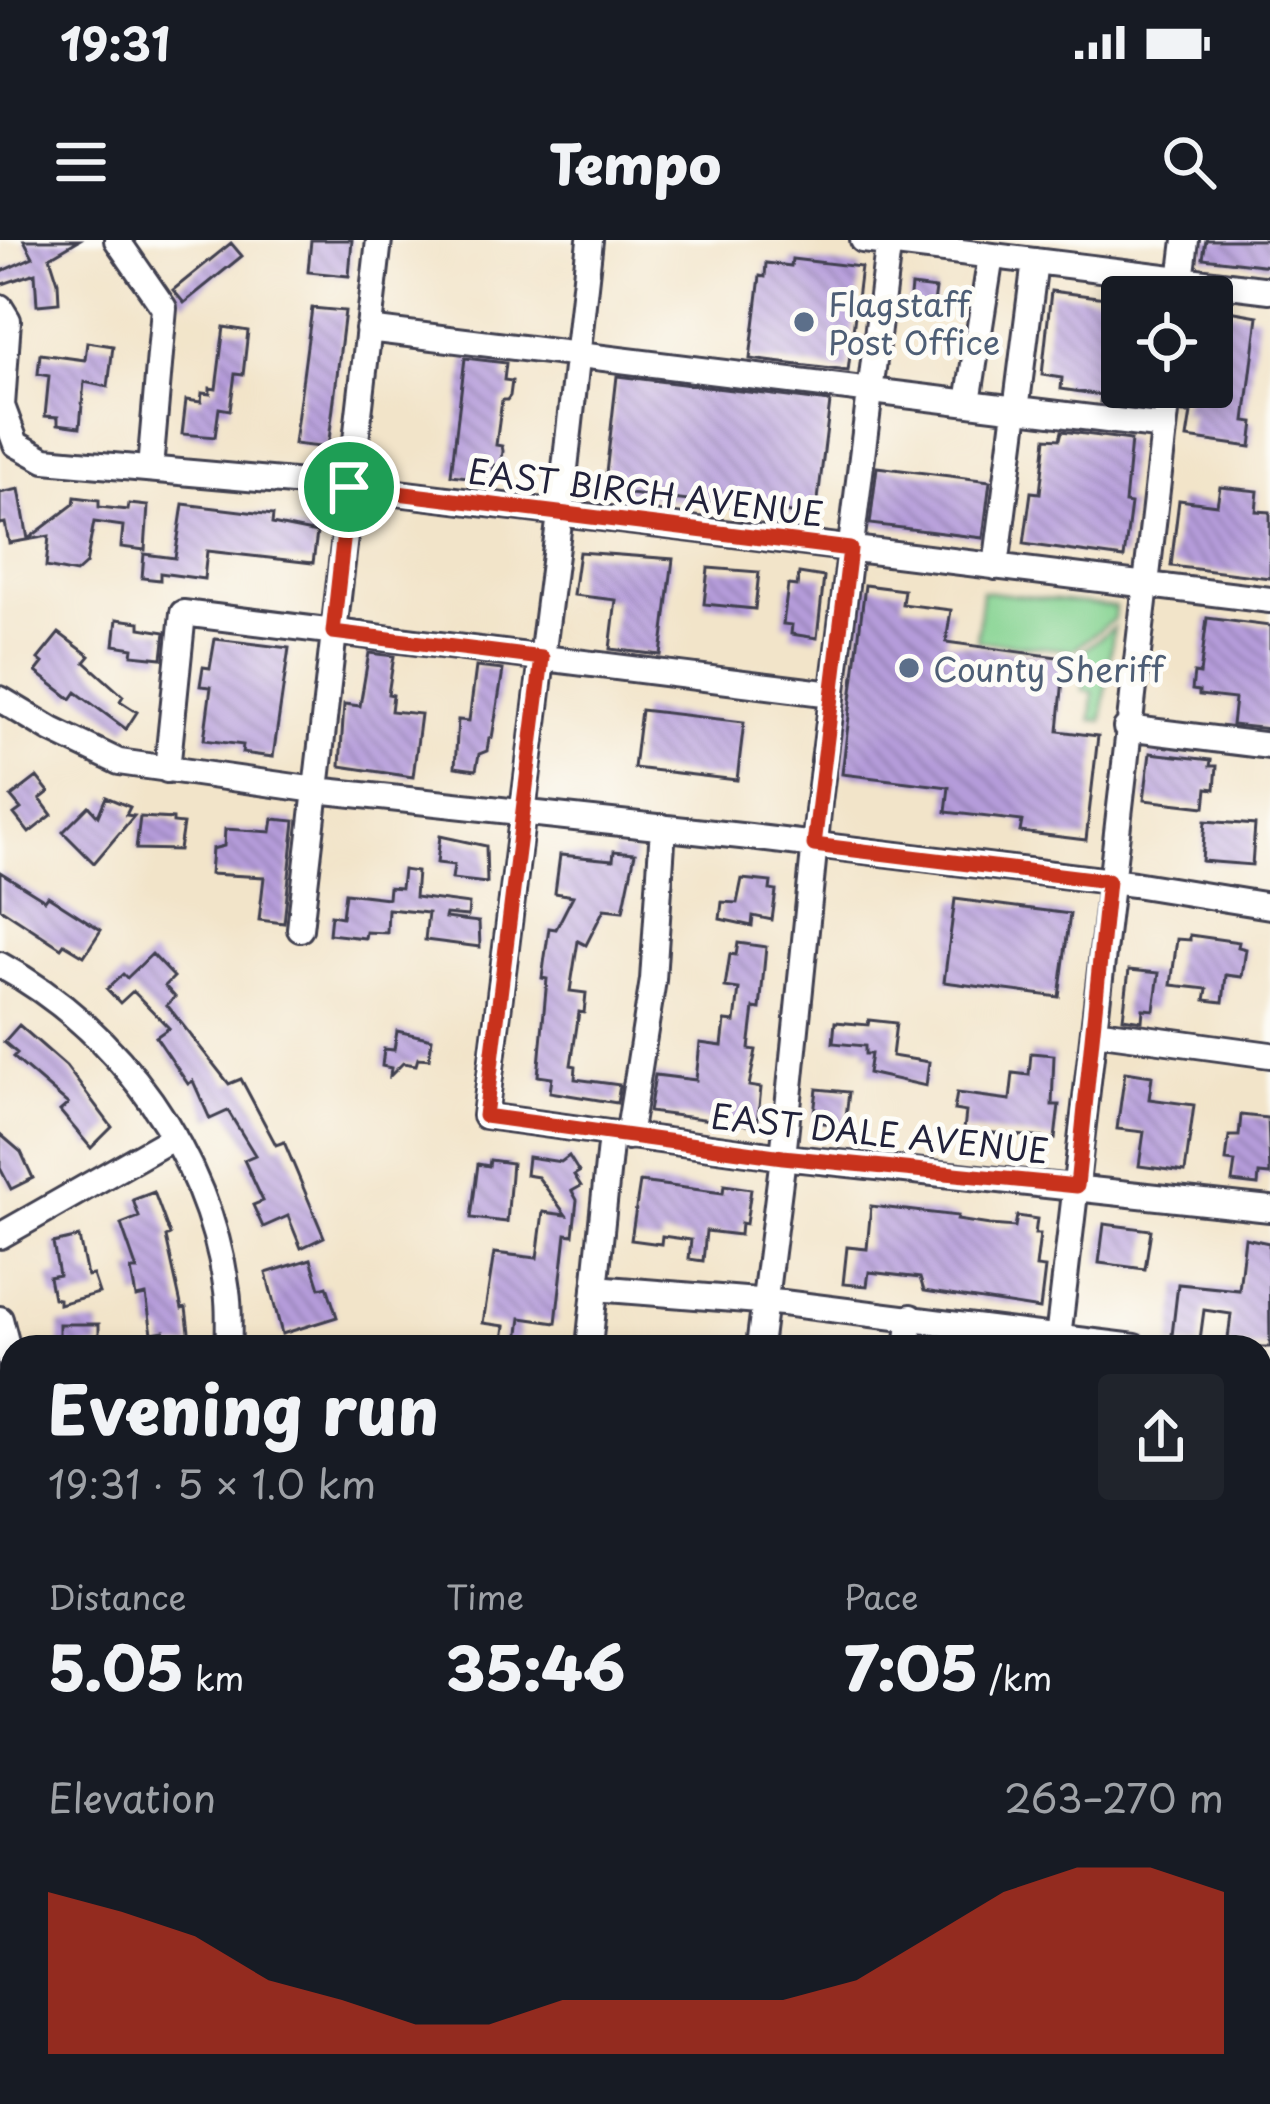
<!DOCTYPE html>
<html lang="en">
<head>
<meta charset="utf-8">
<style>
	:root { --surface:#171b24; --page:#20242c; --text:#f1f3f6; --muted:#9ea1a6; --accent:#c8321e }
	body { margin:0; font-family:"Playpen Sans",sans-serif; background:var(--page); color:var(--text); height:100vh; display:flex; flex-direction:column; font-size:45px; white-space:nowrap }
	* { box-sizing:border-box; margin:0 }
	p { font-size:39px; color:var(--muted) }
	.icon { flex:none; width:66px; height:66px; fill:none; stroke:currentColor; stroke-width:2; stroke-linecap:round; stroke-linejoin:round }
	.map { position:relative; flex:1; overflow:hidden }
	.details { position:absolute; left:0px; top:1095px; width:1272px; height:771px; display:flex; flex-direction:column; background:var(--surface); border-radius:36px 36px 0 0; box-shadow:0 6px 18px #0003 }
	.details>* { flex:none }
	.tools { position:absolute; left:1101px; top:36px; display:grid; gap:24px }
	.tools a { display:grid; place-items:center; width:132px; height:132px; border-radius:12px; background:var(--surface); box-shadow:0 6px 18px #0003; font-size:60px }
	.pin { position:absolute; display:grid; place-items:center; width:102px; height:102px; color:#fff; margin:-51px; border:6px solid #fff; border-radius:50%; box-shadow:0 3px 12px #0007 }
	.round { display:grid; place-items:center; flex:none; width:126px; height:126px; border-radius:12px; background:var(--page) }
	.head { display:flex; align-items:center; justify-content:space-between; height:204px; padding:0 48px }
	h1 { font-size:66px; font-weight:800; line-height:90px }
	.metrics { display:grid; grid-template-columns:repeat(3,1fr); gap:18px; height:204px; padding:12px 48px }
	.metrics div { display:grid; align-content:center }
	.metrics b { font-size:60px; font-weight:800 }
	.metrics small { font-size:33px; font-weight:400 }
	.metrics p { font-size:33px }
	.chart { height:336px; padding:24px 48px }
	.chart p { display:flex; justify-content:space-between }
	.chart svg { width:100%; height:216px; margin-top:12px; fill:var(--accent); opacity:.7 }
	.status { display:flex; justify-content:space-between; align-items:center; height:84px; padding:0 60px; background:var(--surface); direction:ltr }
	.status svg { height:33px; fill:currentColor }
	header { display:flex; justify-content:space-between; align-items:center; height:156px; padding:0 48px; background:var(--surface); font-size:54px; font-weight:800 }
	.map>svg:first-child { display:block }
</style>
</head>
<body>
<div class="status"><b>19:31</b><svg viewBox="0 0 49 12"><path d="M0 12V9h3v3zM5 12V6h3v6zM10 12V3h3v9zM15 12V0h3v12zM26 1h20v11H26zM47 4h2v5h-2z"/></svg></div>
<header><svg class="icon" aria-label="menu" viewBox="0 0 24 24"><path d="M4 6h16M4 12h16M4 18h16"/></svg>Tempo<svg class="icon" aria-label="search" viewBox="0 0 24 24"><circle cx="10" cy="10" r="6"/><path d="M15 15l6 6"/></svg></header>
<div class="map">
<svg width="1270" height="1864" viewBox="0 0 1270 1864">
	<defs>
		<pattern id="forest-crowns" width="20" height="18" patternUnits="userSpaceOnUse" patternTransform="scale(3)"><rect width="20" height="18" fill="#6cb57b"/><path d="M2 6a3 3 0 1 1 6 0M12 15a3 3 0 1 1 6 0" fill="none" stroke="#589366"/></pattern>
		<pattern id="building-back-hatch" width="6" height="6" patternUnits="userSpaceOnUse" patternTransform="scale(3)"><rect width="6" height="6" fill="#b59cda"/><path d="M-1 5l2 2M0 0l6 6M5-1l2 2" fill="none" stroke="#937fb2"/></pattern>
	</defs>
	<rect width="100%" height="100%" fill="#fdfcf7"/>
	<filter id="ink" filterUnits="userSpaceOnUse"><feTurbulence type="fractalNoise" baseFrequency=".00833" numOctaves="2"/><feDisplacementMap in="SourceGraphic" scale="24" xChannelSelector="R" yChannelSelector="G"/><feConvolveMatrix kernelMatrix="1 2 1 2 8 2 1 2 1" color-interpolation-filters="sRGB"/></filter>
	<filter id="wash" filterUnits="userSpaceOnUse"><feTurbulence type="fractalNoise" baseFrequency=".004" numOctaves="4" result="noise"/><feDisplacementMap in="SourceGraphic" scale="48" xChannelSelector="R" yChannelSelector="G"/><feGaussianBlur stdDeviation="2.7" result="paint"/><feColorMatrix in="noise" values="0 0 0 0 0 0 0 0 0 0 0 0 0 0 0 0 0 1.4 0 .05"/><feComposite in="paint" operator="in"/></filter>
	<g filter="url(#wash)">
		<rect width="100%" height="100%" fill="#f2e4c9"/>
		<path fill="#85d391" stroke="#547a66" stroke-width="3" d="M982,351l133,16 -1,12 -41,31 -96,-9z
			M1114,387l-12,94 -11,-1 2,-28 -10,-1 1,-14 -8,-3 1,-19z"/>
		<path fill="url(#forest-crowns)" stroke="#476c5b" stroke-width="3" d="M111,1854h159l-2,10h-157z"/>
		<g id="blocks">
			<path fill="url(#building-back-hatch)" d="M24,0h55l-29,17 8,25 1,21 -22,2 -2,-32 -35,12v-13l33,-15z
				M311,0h41l-3,36 -41,-4z
				M1206,0h64v26l-67,-8z
				M231,3l11,13 -58,47 -11,-13z
				M792,19l69,8 -13,104 -98,-12 10,-83 5,1 1,-14 25,3z
				M911,46l25,3 -4,29 -24,-2z
				M1051,51l71,9v87h26l-3,21 -45,-6 1,-7 -40,-6 1,-11 -20,-3z
				M312,68l33,3 -17,137 -34,-4z
				M1212,68l46,8 -13,105 9,1 -3,25 -64,-9 4,-25h-8l4,-26h25z
				M224,87l24,4 -5,44 -8,-1 -5,36 -11,-2 -4,29 -33,-3 4,-34 15,2 1,-9 8,1v-6l6,1z
				M87,102l26,4 -5,41 -24,-5 -4,45 -22,-3v-7l-13,-1 4,-40 -11,-2 2,-20 45,6z
				M465,118l41,5 -2,17 8,1 -2,15 -3,4h-5l-6,45 6,1 1,5 -2,15 -7,-1 -2,15 -41,-5z
				M617,136l213,26 -14,114 -212,-25z
				M1062,191l69,9 -6,63 6,1 -7,54 -100,-14 7,-52 9,1 6,-55 14,1z
				M877,227l113,14 -7,57 -113,-14z
				M1220,247l38,4 -2,20 14,1v66l-99,-12 8,-66 38,5z
				M19,249l9,50 46,-35 1,-7 24,3v7l29,3 1,-6 19,2 -3,44 -24,-3 2,-21 -29,-4 -8,42 -10,9 -30,-6 3,-31 -40,7 -4,-20 -5,1v-31z
				M183,264l90,11 -1,9 45,9 -4,30 -106,-12 -3,28 -44,-6v7l-18,-2 2,-24 31,4z
				M579,312l94,7 -12,96 -51,-6 6,-49 -43,-5z
				M708,328l51,4 -4,37 -51,-5z
				M799,333l25,4 -7,61 -26,-4 1,-9 -9,-1 5,-39 9,1z
				M865,345l39,5 -2,14 49,6 -5,32 119,16 -7,73 40,5 -12,104 -66,-8 2,-11 -76,-9 3,-25 -107,-13z
				M1207,378l63,8v103l-38,-4 3,-26 -36,-4v-4l-7,-1 2,-17 6,1z
				M117,379l23,3v6l25,4 -3,26 -30,-3 1,-7 -19,-3z
				M59,393l31,23 -5,6 38,34 -3,5 17,11 -11,17 -50,-37 -5,7 -35,-27 7,-9 -5,-4z
				M215,399l74,9 -16,109 -31,-4 1,-8 -39,-5 7,-53 -11,-1 3,-19 7,1z
				M369,413l25,3 -6,38 5,1 -2,16 30,3 -8,63 -73,-11 4,-62 16,2z
				M476,427l27,3 -11,68h-3l-2,13 -8,3 -3,16 -21,-3 3,-47 11,1z
				M641,470l103,12 -7,58 -103,-12z
				M1150,513l61,7 -1,6h7l-2,23 -8,-1 -2,19 -61,-7z
				M37,537l12,15 -9,7 12,16 -23,18 -15,-19 7,-5 -10,-12z
				M106,557l24,10 -4,8 8,1 -40,47 -31,-31 26,-26 9,10z
				M140,577l33,2v4l10,1 -4,26 -43,-1z
				M273,579l22,2 -11,102 -25,-3 5,-43 -54,-3 2,-25 12,-3 1,-17 46,3z
				M1205,581l50,4 -3,40 -50,-4z
				M440,596l46,10 1,37 -35,-4 2,-14 -17,-2z
				M614,611l21,2 -12,58 -19,-2 -18,36 -8,-4 -8,50 16,2 -2,20 -5,-1 -8,53 5,1 -1,13 45,6 -3,18 -67,-11 2,-14 -14,-2 9,-97 -5,-1 7,-50 7,1 17,-33 -18,-3 5,-38 53,5z
				M403,630l14,2 -2,25 54,7 -1,12 -22,-2 -1,4 34,4 1,25 -55,-7 3,-27 -40,-4 -1,24 -21,-1 -1,6 -36,-4 2,-19 11,2 3,-24 43,5 1,-11 12,1z
				M0,632l45,28 3,-4 53,34 -17,26 -20,-12 -3,4 -61,-40z
				M742,639l29,3 -1,8 6,1 -4,29 -19,-4 -1,10 -32,-7 2,-17 15,1z
				M955,659l115,15 -11,83 -115,-15z
				M1190,695l49,7 -1,5 8,2 -4,28 -16,-2 -3,27 -18,-2 2,-11 -36,-4 6,-46 13,1z
				M738,703l28,4 -6,62 -6,-1 -5,41 7,1 -7,36 12,2 -4,38 -108,-14 6,-37 41,5 4,-37 22,3 3,-25 10,1 4,-33 -14,-2 5,-33 6,1z
				M152,714l22,23 -9,9 10,11 -8,8 62,79 12,-5 35,66 8,-3 40,95 -23,11 -13,-32 -25,11 -10,-22 10,-4 -19,-41 11,-5 -27,-44 -18,8 -17,-38 -5,3 -32,-47 13,-9 -36,-37 -13,12 -13,-14 16,-15 4,4z
				M1129,730l30,3 -5,37 -11,-1 -1,12 -19,-3z
				M869,780l27,3 -4,33 37,6 -3,24 -58,-13 3,-19h-6v-8l-32,-3 2,-21 33,3z
				M19,785l47,41 46,61 -21,21 -31,-37 8,-7 -55,-47 4,-4 -13,-11z
				M397,791l35,8 -3,20 -11,-1 -2,7 -13,-2 -13,13 1,-8 -9,-2 2,-17 10,1z
				M1031,813l23,2 -2,50h7l-4,34 -91,-9 2,-18 -12,-2 3,-17 53,7 3,-27 16,2z
				M1125,832l27,4 -3,23 45,6 -9,67 -46,-6 5,-34 -27,-3z
				M817,849l32,3 -4,33 -32,-3z
				M1241,875l27,3 2,57 -11,-1 -1,11 -26,-3 3,-20 -9,-1 3,-25h10z
				M0,894l21,18 12,26 -22,11 -11,-21z
				M569,916l10,16 -5,3 7,11 -9,5 5,9 -4,35 -7,-1 -10,89 -35,-5 -4,29h-15l3,-21 -22,-3 11,-70 43,5 6,-46 23,3 -28,-38 -12,-2 2,-18 33,5z
				M490,920l22,3 -5,59 -36,-4 7,-54 11,2z
				M640,942l83,11 1,-8 27,4 -5,35 -5,-1 -1,12 -34,-4 -3,30 -14,-2 2,-19 -29,-4 -1,8 -30,-4z
				M154,952l16,43 -4,2 16,72 4,-1 5,39h-27v-16l-12,2 -6,-38 -10,2 -5,-27h6l-16,-46 18,-7 -6,-17z
				M871,966l87,10 -1,4 33,5 25,2 2,-11 20,3 -2,15h5l-4,33 9,1 -5,41 -116,-18 -4,-13 -51,-6 -2,14 -24,-2 4,-37 20,2z
				M1104,984l47,6 -6,39 -46,-6z
				M79,997l8,39 6,-1 6,18 -40,11v-5l-6,-1 -4,-21 10,-2 -6,-32z
				M1245,998l24,5 1,104h-43l4,-33 -27,-4 -5,37 -28,-3 7,-60 61,6z
				M311,1019l9,29 7,-2 10,31 -55,17 -16,-61z
				M59,1084h40v23h-40z"/>
		</g>
	</g>
	<g filter="url(#ink)">
		<use href="#blocks" fill-opacity="0" stroke="#413f50" stroke-width="3"/>
		<g fill="none" stroke-linecap="round" stroke-linejoin="round">
			<defs>
				<path id="minor" d="M117,0l47,68 -14,161
					M590,0l-30,274 -75,602 298,41 487,52
					M863,0l407,50
					M1179,57l7,-57
					M0,67l8,13 -6,86 14,38 29,16 304,27 921,113
					M368,89l796,98
					M968,162l23,-146
					M996,327l39,-306
					M0,459l52,31 67,32 197,28 434,47 384,47 136,22
					M1126,488l144,18
					M167,530l16,-157 649,81
					M300,689l79,-689
					M0,725c119,64 209,191 227,326 3,18 1,38 2,56
					M1094,791l176,24
					M628,897l25,-157 10,-153
					M0,996l174,-99
					M595,1048l188,15 352,44
					M0,1079l12,46
					M589,1107l22,-212
					M759,1107l24,-190 36,-355 70,-562
					M907,1107l4,-30
					M1057,1107l112,-960
					M0,1194l12,-58
					M1260,1278l10,1
					M1260,1426l10,1
					M0,1524l12,-5
					M1260,1589l10,1
					M0,1833l12,8
					M33,1854l16,10
					M540,1854l-1,8 4,2
					M683,1864l9,-2
					M966,1864l1,-10
					M1111,1864l1,-10
					M1261,1864l9,-71"/>
			</defs>
			<use href="#minor" stroke="#413f50" stroke-width="30"/>
			<use href="#minor" stroke="#fff" stroke-width="24"/>
		</g>
	</g>
	<g fill="none" stroke-linecap="round" stroke-linejoin="round" filter="url(#ink)">
		<defs>
			<path id="route" d="M349,247l501,62 -36,296 294,36 -31,305 -294,-29 -298,-41 57,-458 -209,-26z"/>
		</defs>
		<use href="#route" stroke="#fff" stroke-width="24"/>
		<use href="#route" stroke="#c8321e" stroke-width="15"/>
	</g>
	<g fill="#5c6f8a" stroke="#fdfcf7" stroke-width="4.5">
		<circle cx="804" cy="82" r="12"/>
		<circle cx="909" cy="428" r="12"/>
	</g>
	<g text-anchor="middle" dominant-baseline="central" stroke-width="10" stroke-linejoin="round" paint-order="stroke">
		<g font-size="33" fill="#4e5e75" stroke="#fdfcf7" text-anchor="start">
			<text x="828" y="63">Flagstaff<tspan x="828" dy="38">Post Office</tspan></text>
			<text x="933" y="428">County Sheriff</text>
		</g>
		<g font-size="33" fill="#22223b" stroke="#fdfcf7">
			<text transform="translate(646 251) rotate(7)">EAST BIRCH AVENUE</text>
			<text transform="translate(880 892) rotate(6)">EAST DALE AVENUE</text>
		</g>
	</g>
</svg>
<div class="tools">
<a><svg class="icon" aria-label="locate" viewBox="0 0 24 24"><circle cx="12" cy="12" r="6"/><path d="M12 2v4M12 18v4M2 12h4M18 12h4"/></svg></a>
</div>
<div class="pin" style="left:349px;top:247px;background:#1e9e55"><svg class="icon" aria-label="arrive" viewBox="0 0 24 24"><path d="M6 21V4h12l-3 4 3 4H6"/></svg></div>
<section class="details">
<div class="head"><div><h1>Evening run</h1><p>19:31 · 5 × 1.0 km</p></div><a class="round"><svg class="icon" aria-label="share" viewBox="0 0 24 24"><path d="M12 15V3M7 8l5-5 5 5M5 13v7h14v-7"/></svg></a></div>
<div class="metrics">
<div><p>Distance</p><b>5.05<small> km</small></b></div>
<div><p>Time</p><b>35:46</b></div>
<div><p>Pace</p><b>7:05<small> /km</small></b></div>
</div>
<div class="chart"><p><span>Elevation</span>263–270 m</p>
<svg viewBox="0 0 160 44" preserveAspectRatio="none"><path d="M0 44V11L10 15L20 20L30 29L40 33L50 38L60 38L70 33L80 33L90 33L100 33L110 29L120 20L130 11L140 6L150 6L160 11V44z"/></svg>
</div>
</section>
</div>
</body>
</html>
